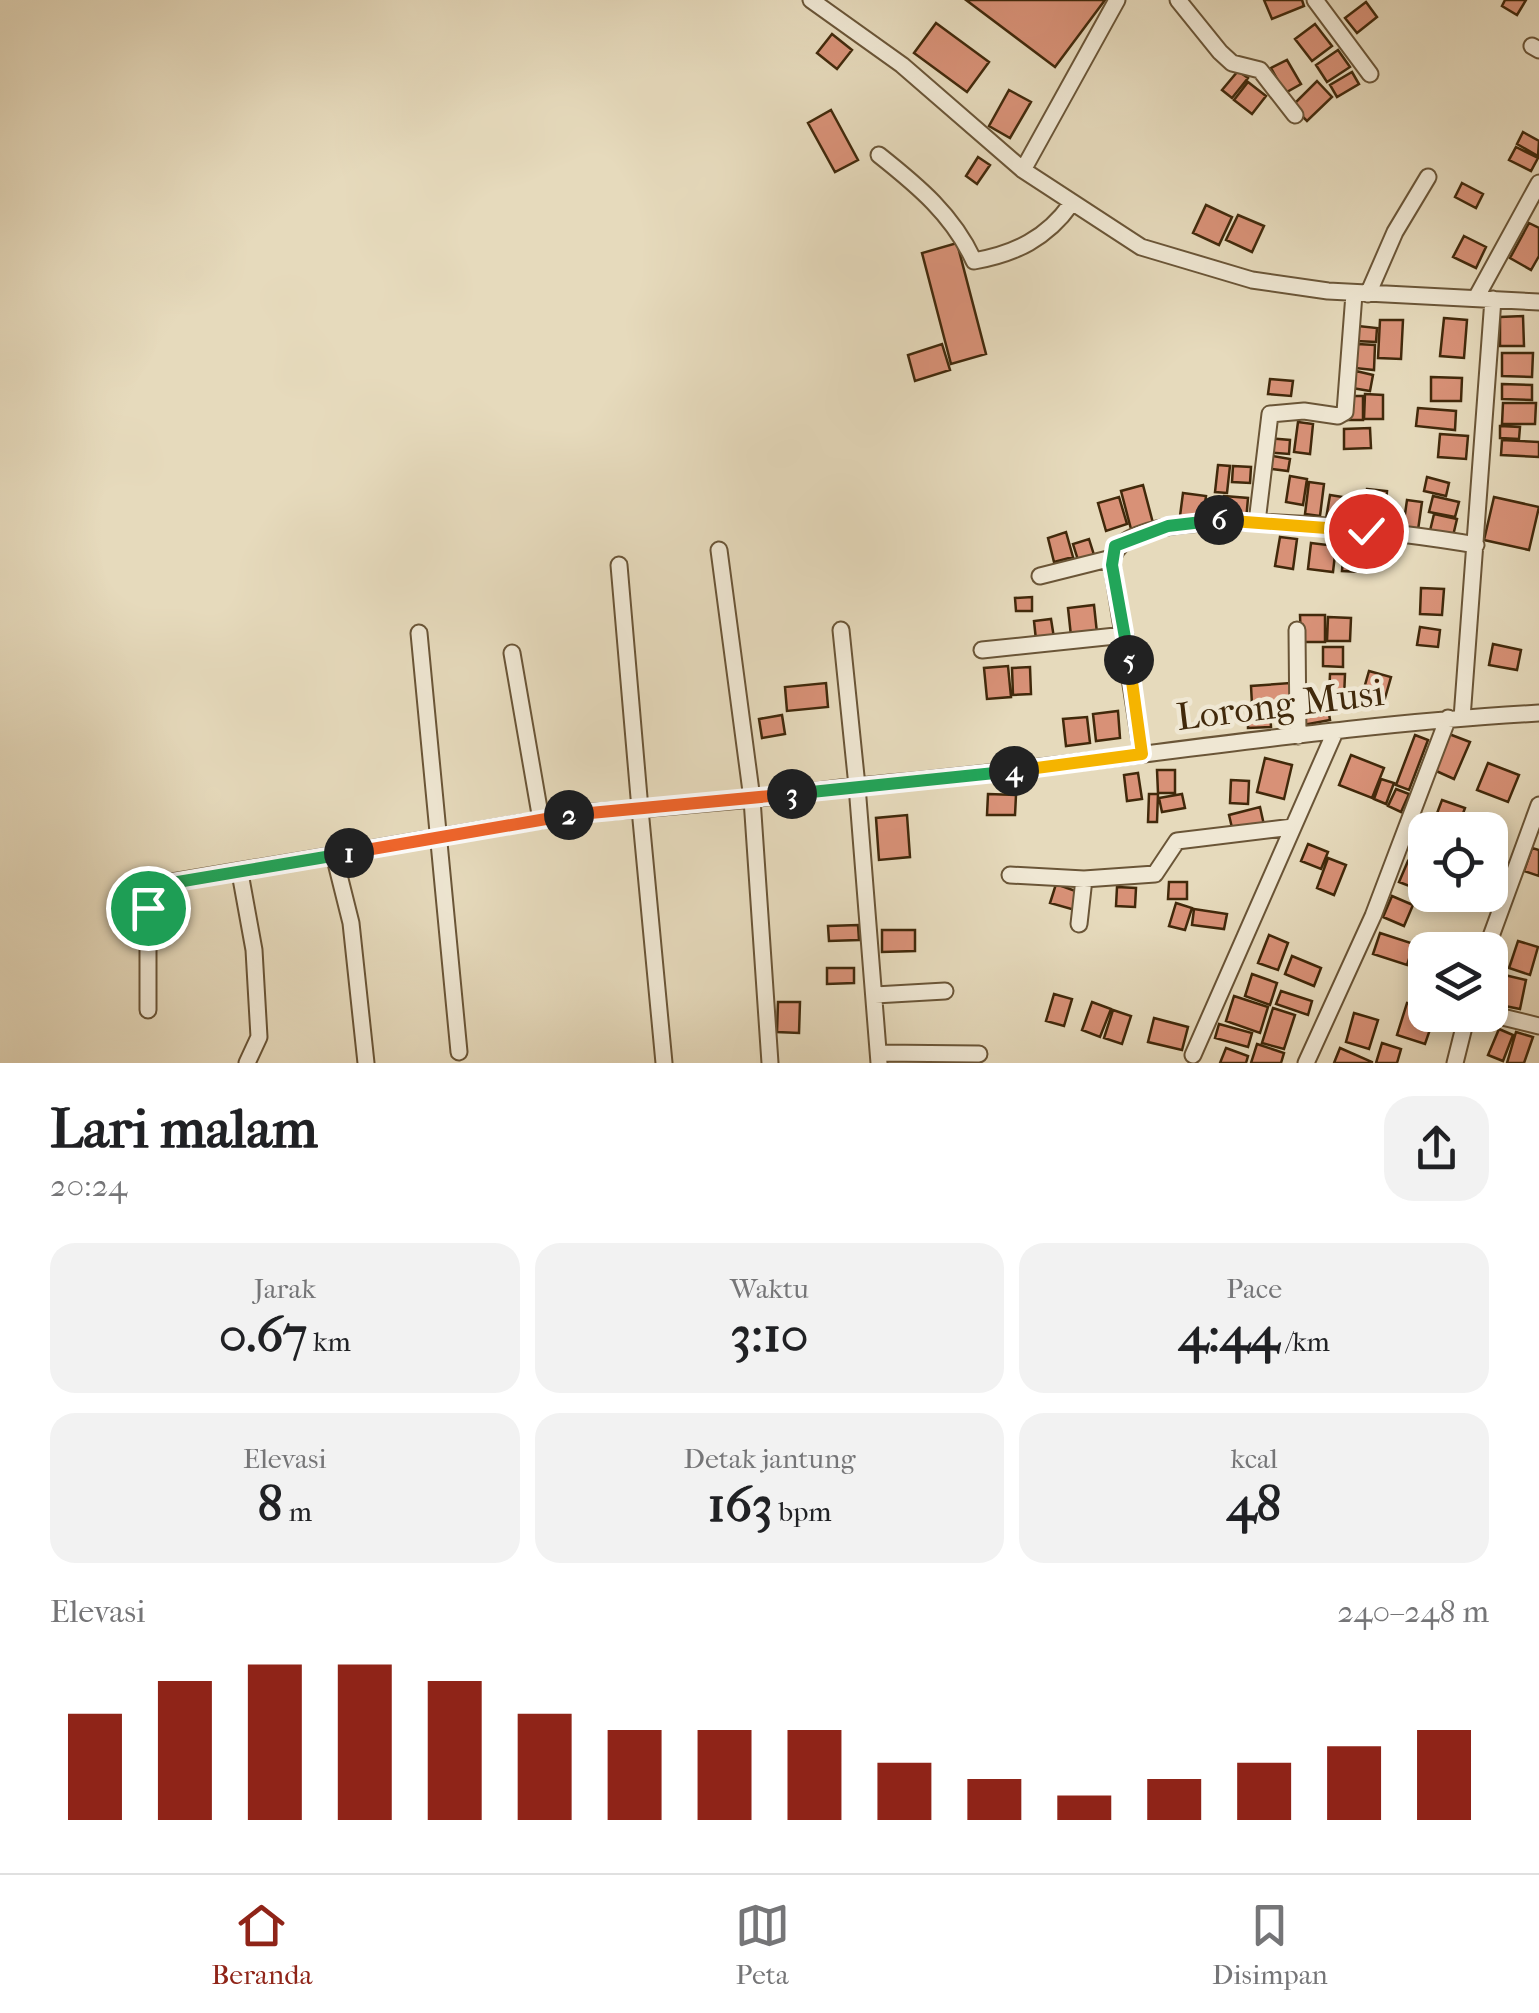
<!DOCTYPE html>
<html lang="id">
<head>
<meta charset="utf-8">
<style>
	:root { --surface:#fff; --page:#f2f2f2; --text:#202124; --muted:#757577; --line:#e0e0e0; --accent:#8f2418 }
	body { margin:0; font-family:"IM FELL French Canon",serif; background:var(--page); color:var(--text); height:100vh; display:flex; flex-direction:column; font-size:38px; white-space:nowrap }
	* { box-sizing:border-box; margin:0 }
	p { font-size:32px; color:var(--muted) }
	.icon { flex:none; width:55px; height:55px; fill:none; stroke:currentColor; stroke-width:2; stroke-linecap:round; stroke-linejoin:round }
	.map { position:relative; height:1063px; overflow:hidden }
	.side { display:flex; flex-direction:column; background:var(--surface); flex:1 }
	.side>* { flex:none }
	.controls { position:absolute; left:1408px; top:812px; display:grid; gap:20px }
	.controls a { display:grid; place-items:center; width:100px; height:100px; border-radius:20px; background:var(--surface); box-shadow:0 5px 15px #0003; font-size:50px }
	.pin { position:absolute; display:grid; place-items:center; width:85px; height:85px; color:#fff; margin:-42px; border:5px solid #fff; border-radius:50%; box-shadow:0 2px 10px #0007 }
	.km { position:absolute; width:50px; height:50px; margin:-25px; border-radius:50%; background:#222; color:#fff; font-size:28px; line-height:50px; text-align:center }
	.round { display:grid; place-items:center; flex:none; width:105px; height:105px; border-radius:30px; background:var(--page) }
	.head { display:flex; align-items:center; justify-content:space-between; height:170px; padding:0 50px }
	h1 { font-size:55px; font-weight:700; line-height:75px }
	.stats { display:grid; grid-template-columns:repeat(3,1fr); gap:15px; height:170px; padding:10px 50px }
	.stats div { display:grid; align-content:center; border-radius:25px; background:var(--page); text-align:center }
	.stats b { font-size:50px; font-weight:700 }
	.stats small { font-size:28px; font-weight:400 }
	.stats p { font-size:28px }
	.chart { height:280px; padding:20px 50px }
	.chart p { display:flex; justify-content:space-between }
	.chart svg { width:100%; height:180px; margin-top:10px; stroke:var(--accent); stroke-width:6 }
	.tab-bar { display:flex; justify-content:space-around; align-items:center; height:140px; border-top:2px solid var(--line); background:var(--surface); font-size:28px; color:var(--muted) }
	.tab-bar a { display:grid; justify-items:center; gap:5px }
	.tab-bar .current { color:var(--accent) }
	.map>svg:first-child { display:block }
</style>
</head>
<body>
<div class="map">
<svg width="1539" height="1063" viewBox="0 0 1539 1063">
	<rect width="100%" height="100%" fill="#e6dabc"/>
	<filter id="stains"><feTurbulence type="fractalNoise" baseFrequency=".002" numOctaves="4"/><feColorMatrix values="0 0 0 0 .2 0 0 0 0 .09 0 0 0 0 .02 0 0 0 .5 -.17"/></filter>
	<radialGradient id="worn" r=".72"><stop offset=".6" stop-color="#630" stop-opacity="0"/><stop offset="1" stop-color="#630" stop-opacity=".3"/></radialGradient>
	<path fill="#d89177" stroke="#41290b" stroke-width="2.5" d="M966,0h139l-50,67z
		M1264,0h38l2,6 -32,13z
		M1505,0h21l-9,15 -15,-9z
		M1366,2l11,15 -20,16 -12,-15z
		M936,23l53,39 -22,30 -53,-39z
		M1315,24l17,22 -20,15 -17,-22z
		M832,34l20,16 -15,19 -20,-16z
		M1338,50l12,17 -23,15 -11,-17z
		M1287,60l14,24 -16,9 -14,-25z
		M1238,71l10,7 -16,20 -10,-8z
		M1352,72l7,12 -22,13 -7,-12z
		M1317,81l15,16 -25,24 -15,-15z
		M1248,82l18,14 -14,18 -18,-14z
		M1009,90l22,12 -21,36 -21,-12z
		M831,110l27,50 -23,12 -27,-49z
		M1523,132l16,9 -1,15 -21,-12z
		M1516,147l22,11 -7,13 -22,-11z
		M978,157l12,8 -13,19 -11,-8z
		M1462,183l21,11 -7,14 -21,-11z
		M1206,205l26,12 -13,28 -26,-12z
		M1238,215l26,11 -12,26 -26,-12z
		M1529,223l10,5v28l-8,14 -21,-12z
		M1464,236l22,11 -10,21 -23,-11z
		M957,243l29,111 -35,10 -29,-111z
		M1523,316l1,30h-24v-29z
		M1444,318l23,2 -3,38 -24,-2z
		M1380,320h23l-2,39 -23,-1z
		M1358,326l19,2 -1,14 -20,-1z
		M942,344l8,26 -35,11 -7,-26z
		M1357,344l18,1 -1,25 -19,-2z
		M1502,353h31l-1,24 -30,-1z
		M1356,371l17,4 -3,16 -18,-3z
		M1431,377l31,1 -1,23h-30z
		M1270,379l23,2 -2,15 -23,-2z
		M1502,384l30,1v15l-30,-1z
		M1365,394l18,1v24h-19z
		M1348,396h15v24h-15z
		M1503,403h33l-1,21h-33z
		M1418,408l38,3 -1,19 -39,-4z
		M1298,422l15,2 -3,30 -16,-2z
		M1500,426l20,1 -1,12 -19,-1z
		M1370,428l1,20 -27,1v-20z
		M1440,434l28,2 -2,23 -28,-2z
		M1266,438l24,2 -1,14 -24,-2z
		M1502,440l37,2v15l-38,-2z
		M1267,455l23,4 -2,12 -23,-3z
		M1218,465l12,1 -3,27 -12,-1z
		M1233,466l18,1 -1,16 -18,-1z
		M1290,476l17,3 -4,26 -17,-3z
		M1427,477l22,6 -3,13 -22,-5z
		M1309,482l15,2 -4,32 -15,-2z
		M1143,485l10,38 -22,6 -10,-38z
		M1367,489l20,2 -3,34 -20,-1z
		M1183,493l23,3 -3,23 -23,-3z
		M1330,495l19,3 -3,23 -20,-2z
		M1224,496l24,2 -2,23 -24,-2z
		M1433,496l26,6 -4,15 -26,-5z
		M1119,497l8,27 -21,7 -8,-28z
		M1494,497l45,10 -10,43 -45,-10z
		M1407,500l15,2 -4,28 -15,-2z
		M1434,514l23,5 -5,21 -23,-5z
		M1066,532l7,25 -19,5 -6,-24z
		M1280,537l17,2 -4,30 -18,-3z
		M1089,539l5,16 -16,5 -5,-16z
		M1311,543l25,3 -3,26 -25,-3z
		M1344,547l19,1 -1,24 -20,-1z
		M1421,588l23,1 -2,26 -22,-1z
		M1032,597v14h-16l-1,-13z
		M1094,605l3,28 -26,3 -3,-28z
		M1300,615h25v27h-24z
		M1328,617l23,1 -1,23h-23z
		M1051,619l3,19 -18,2 -2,-19z
		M1420,627l20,3 -2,17 -21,-2z
		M1493,644l28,6 -4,20 -28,-5z
		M1323,647h20v20l-20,-1z
		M1008,666l3,31 -24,2 -3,-31z
		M1030,667l1,27 -18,1 -1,-27z
		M1369,671l22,6 -8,28 -22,-6z
		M1330,674h15l-1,24 -15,-1z
		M826,683l2,24 -41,4 -2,-24z
		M1290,683l1,20 -39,2 -1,-19z
		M1327,701l3,19 -27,5 -3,-20z
		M1248,710h22l1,17 -23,1z
		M1118,711l2,27 -24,3 -3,-27z
		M782,715l3,19 -23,4 -3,-19z
		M1087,717l3,26 -24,3 -3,-27z
		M1449,734l21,8 -16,37 -20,-9z
		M1415,735l13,5 -19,50 -13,-5z
		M1351,755l33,13 -12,30 -33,-13z
		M1265,758l27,7 -8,34 -27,-7z
		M1488,763l31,12 -11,27 -31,-12z
		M1157,770h18v23h-17z
		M1138,773l4,26 -15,2 -3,-26z
		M1381,779l13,4 -8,21 -12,-5z
		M1231,780l18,1 -1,23 -18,-1z
		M1396,789l13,5 -8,18 -13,-6z
		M988,794l28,1 -1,20h-28z
		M1149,794h9l-1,28h-9z
		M1182,794l3,14 -23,4 -3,-14z
		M1442,800l23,8 -8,22 -24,-6z
		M1260,807l4,18 -31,7 -4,-17z
		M907,815l3,42 -31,3 -3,-42z
		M1308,844l20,8 -7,17 -20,-8z
		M1532,848l7,2v26l-15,-5z
		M1328,858l18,7 -12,30 -17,-7z
		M1408,861l17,7v24l-26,-10z
		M1169,882h18v17h-19z
		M1056,884l25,9 -6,17 -25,-7z
		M1117,887l19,1 -1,19 -19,-1z
		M1392,896l21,9 -9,21 -21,-9z
		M1176,903l16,5 -7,22 -16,-4z
		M1194,909l33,5 -3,15 -32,-4z
		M858,925l1,15 -30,1 -1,-15z
		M882,930h33v21l-33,1z
		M1380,933l34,11 -7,21 -34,-11z
		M1269,935l19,8 -10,27 -20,-7z
		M1518,941l20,6 -8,28 -21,-7z
		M1292,956l29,12 -7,18 -29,-12z
		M827,968h27v15l-27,1z
		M1496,973l30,7 -6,29 -30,-6z
		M1252,974l25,9 -7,22 -25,-9z
		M1281,991l31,10 -4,14 -32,-11z
		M1054,994l18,5 -8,27 -18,-5z
		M1234,996l34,11 -8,26 -34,-12z
		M778,1002h22l-1,31 -22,-1z
		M1092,1002l19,7 -11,28 -18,-7z
		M1407,1003l18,6v6h10l-10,29 -28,-9z
		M1273,1008l22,7 -11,34 -22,-6z
		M1113,1010l18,6 -9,28 -18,-6z
		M1354,1013l24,7 -9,29 -23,-7z
		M1154,1018l34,9 -6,23 -34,-8z
		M1219,1024l33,9 -4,14 -33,-9z
		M1499,1029l14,6 -10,26 -15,-6z
		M1516,1032l17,5 -9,26h-17z
		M1382,1043l19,6 -4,14h-21z
		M1257,1044l27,9 -3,10h-30z
		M1226,1048l22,8 -2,7h-26z
		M1340,1048l32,14v1h-38z"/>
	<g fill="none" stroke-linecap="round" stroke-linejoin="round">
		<defs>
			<path id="minor" d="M811,0l91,65 121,105 118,77 111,33 76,11 211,11
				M1178,0l42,52 12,11 28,7 35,45
				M1315,0l55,74
				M1532,46l7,4
				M879,155c39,31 74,60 95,106 41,-7 73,-23 97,-57
				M1023,170l94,-170
				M1368,294l27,-62 33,-55
				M1476,298l63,-115
				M1257,522l13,-108 34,-3 34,5 7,-4 9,-118
				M1040,576l72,-18
				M1297,630l1,106
				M419,633l40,419
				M982,650l143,-15
				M512,653l29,167
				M1462,718l31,-419
				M1142,754l-30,-189c-1,-77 312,-29 364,-20
				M240,873l14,77 5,87 -12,26
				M1010,875l74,4 71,-5 22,-33 116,-14
				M1079,924l5,-45
				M1486,950l53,-145
				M875,995l70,-4
				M148,1010v-118l5,-7 181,-30
				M1490,1014l49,12
				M880,1053l99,1
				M1193,1055l142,-323
				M366,1063l-15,-140 -17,-68 246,-42 60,-4 -21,-244
				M664,1063l-24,-254 112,-10 -33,-249
				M770,1063l-18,-264 105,-13 -16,-156
				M879,1063l-22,-277c228,-19 454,-60 682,-73
				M1306,1063l67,-147 75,-198
				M1455,1063l12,-48"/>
		</defs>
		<use href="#minor" stroke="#6a5537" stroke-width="19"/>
		<use href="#minor" stroke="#efe7d3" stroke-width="15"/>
	</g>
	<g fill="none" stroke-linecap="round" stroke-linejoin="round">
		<defs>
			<path id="split-1" d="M148,908v-16l6,-6 195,-33"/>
			<path id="split-2" d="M349,853l220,-38"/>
			<path id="split-3" d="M569,815l223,-21"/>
			<path id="split-4" d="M792,794l222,-23"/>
			<path id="split-5" d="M1014,771l128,-17 -13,-94"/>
			<path id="split-6" d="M1129,660l-17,-95 3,-19 53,-20 51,-6"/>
			<path id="split-7" d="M1219,520l147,11"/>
		</defs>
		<use href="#split-1" stroke="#fff" stroke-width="20"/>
		<use href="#split-2" stroke="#fff" stroke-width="20"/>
		<use href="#split-3" stroke="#fff" stroke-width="20"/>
		<use href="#split-4" stroke="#fff" stroke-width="20"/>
		<use href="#split-5" stroke="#fff" stroke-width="20"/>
		<use href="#split-6" stroke="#fff" stroke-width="20"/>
		<use href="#split-7" stroke="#fff" stroke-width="20"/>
		<use href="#split-1" stroke="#22a559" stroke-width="12"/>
		<use href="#split-2" stroke="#f0652b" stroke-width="12"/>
		<use href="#split-3" stroke="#f0652b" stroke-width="12"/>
		<use href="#split-4" stroke="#22a559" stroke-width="12"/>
		<use href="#split-5" stroke="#f5b400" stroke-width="12"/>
		<use href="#split-6" stroke="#22a559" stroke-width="12"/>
		<use href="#split-7" stroke="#f5b400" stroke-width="12"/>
	</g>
	<g text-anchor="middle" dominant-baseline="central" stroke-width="9" stroke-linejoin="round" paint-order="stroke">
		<g font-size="38" fill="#41290b" stroke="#efe7d3">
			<text transform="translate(1280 705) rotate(-7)">Lorong Musi</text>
		</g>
	</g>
	<rect width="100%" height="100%" filter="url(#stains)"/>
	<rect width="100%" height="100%" fill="url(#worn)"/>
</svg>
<div class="controls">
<a><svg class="icon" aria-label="locate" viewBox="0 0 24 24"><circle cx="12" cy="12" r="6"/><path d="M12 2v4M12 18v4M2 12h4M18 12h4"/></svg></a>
<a><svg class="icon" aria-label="layers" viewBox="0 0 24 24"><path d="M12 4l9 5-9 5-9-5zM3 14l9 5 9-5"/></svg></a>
</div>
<div class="pin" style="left:148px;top:908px;background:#1e9e55"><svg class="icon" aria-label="arrive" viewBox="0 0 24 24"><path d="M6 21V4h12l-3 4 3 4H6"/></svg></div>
<div class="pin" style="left:1366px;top:531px;background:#d93025"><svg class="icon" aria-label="check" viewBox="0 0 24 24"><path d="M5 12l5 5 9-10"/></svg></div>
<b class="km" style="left:349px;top:853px">1</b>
<b class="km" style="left:569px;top:815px">2</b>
<b class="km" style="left:792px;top:794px">3</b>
<b class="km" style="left:1014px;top:771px">4</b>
<b class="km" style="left:1129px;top:660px">5</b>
<b class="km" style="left:1219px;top:520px">6</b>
</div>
<section class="side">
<div class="head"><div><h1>Lari malam</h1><p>20:24</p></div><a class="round"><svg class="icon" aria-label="share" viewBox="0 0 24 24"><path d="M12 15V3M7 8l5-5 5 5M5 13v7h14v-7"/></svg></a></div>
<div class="stats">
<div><p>Jarak</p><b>0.67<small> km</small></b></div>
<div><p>Waktu</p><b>3:10</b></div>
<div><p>Pace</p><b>4:44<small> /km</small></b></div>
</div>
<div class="stats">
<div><p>Elevasi</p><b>8<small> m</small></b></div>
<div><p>Detak jantung</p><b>163<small> bpm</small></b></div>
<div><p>kcal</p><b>48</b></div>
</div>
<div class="chart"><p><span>Elevasi</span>240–248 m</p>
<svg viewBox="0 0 160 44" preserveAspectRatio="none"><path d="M5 44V18M15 44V10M25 44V6M35 44V6M45 44V10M55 44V18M65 44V22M75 44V22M85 44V22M95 44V30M105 44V34M115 44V38M125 44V34M135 44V30M145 44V26M155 44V22"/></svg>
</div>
</section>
<nav class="tab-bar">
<a class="current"><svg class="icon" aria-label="home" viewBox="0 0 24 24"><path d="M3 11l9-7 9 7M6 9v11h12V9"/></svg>Beranda</a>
<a><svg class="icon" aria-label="map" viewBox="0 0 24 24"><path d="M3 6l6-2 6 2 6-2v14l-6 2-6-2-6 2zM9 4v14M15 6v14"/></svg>Peta</a>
<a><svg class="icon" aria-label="saved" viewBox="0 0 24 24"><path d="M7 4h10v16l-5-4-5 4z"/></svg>Disimpan</a>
</nav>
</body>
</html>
